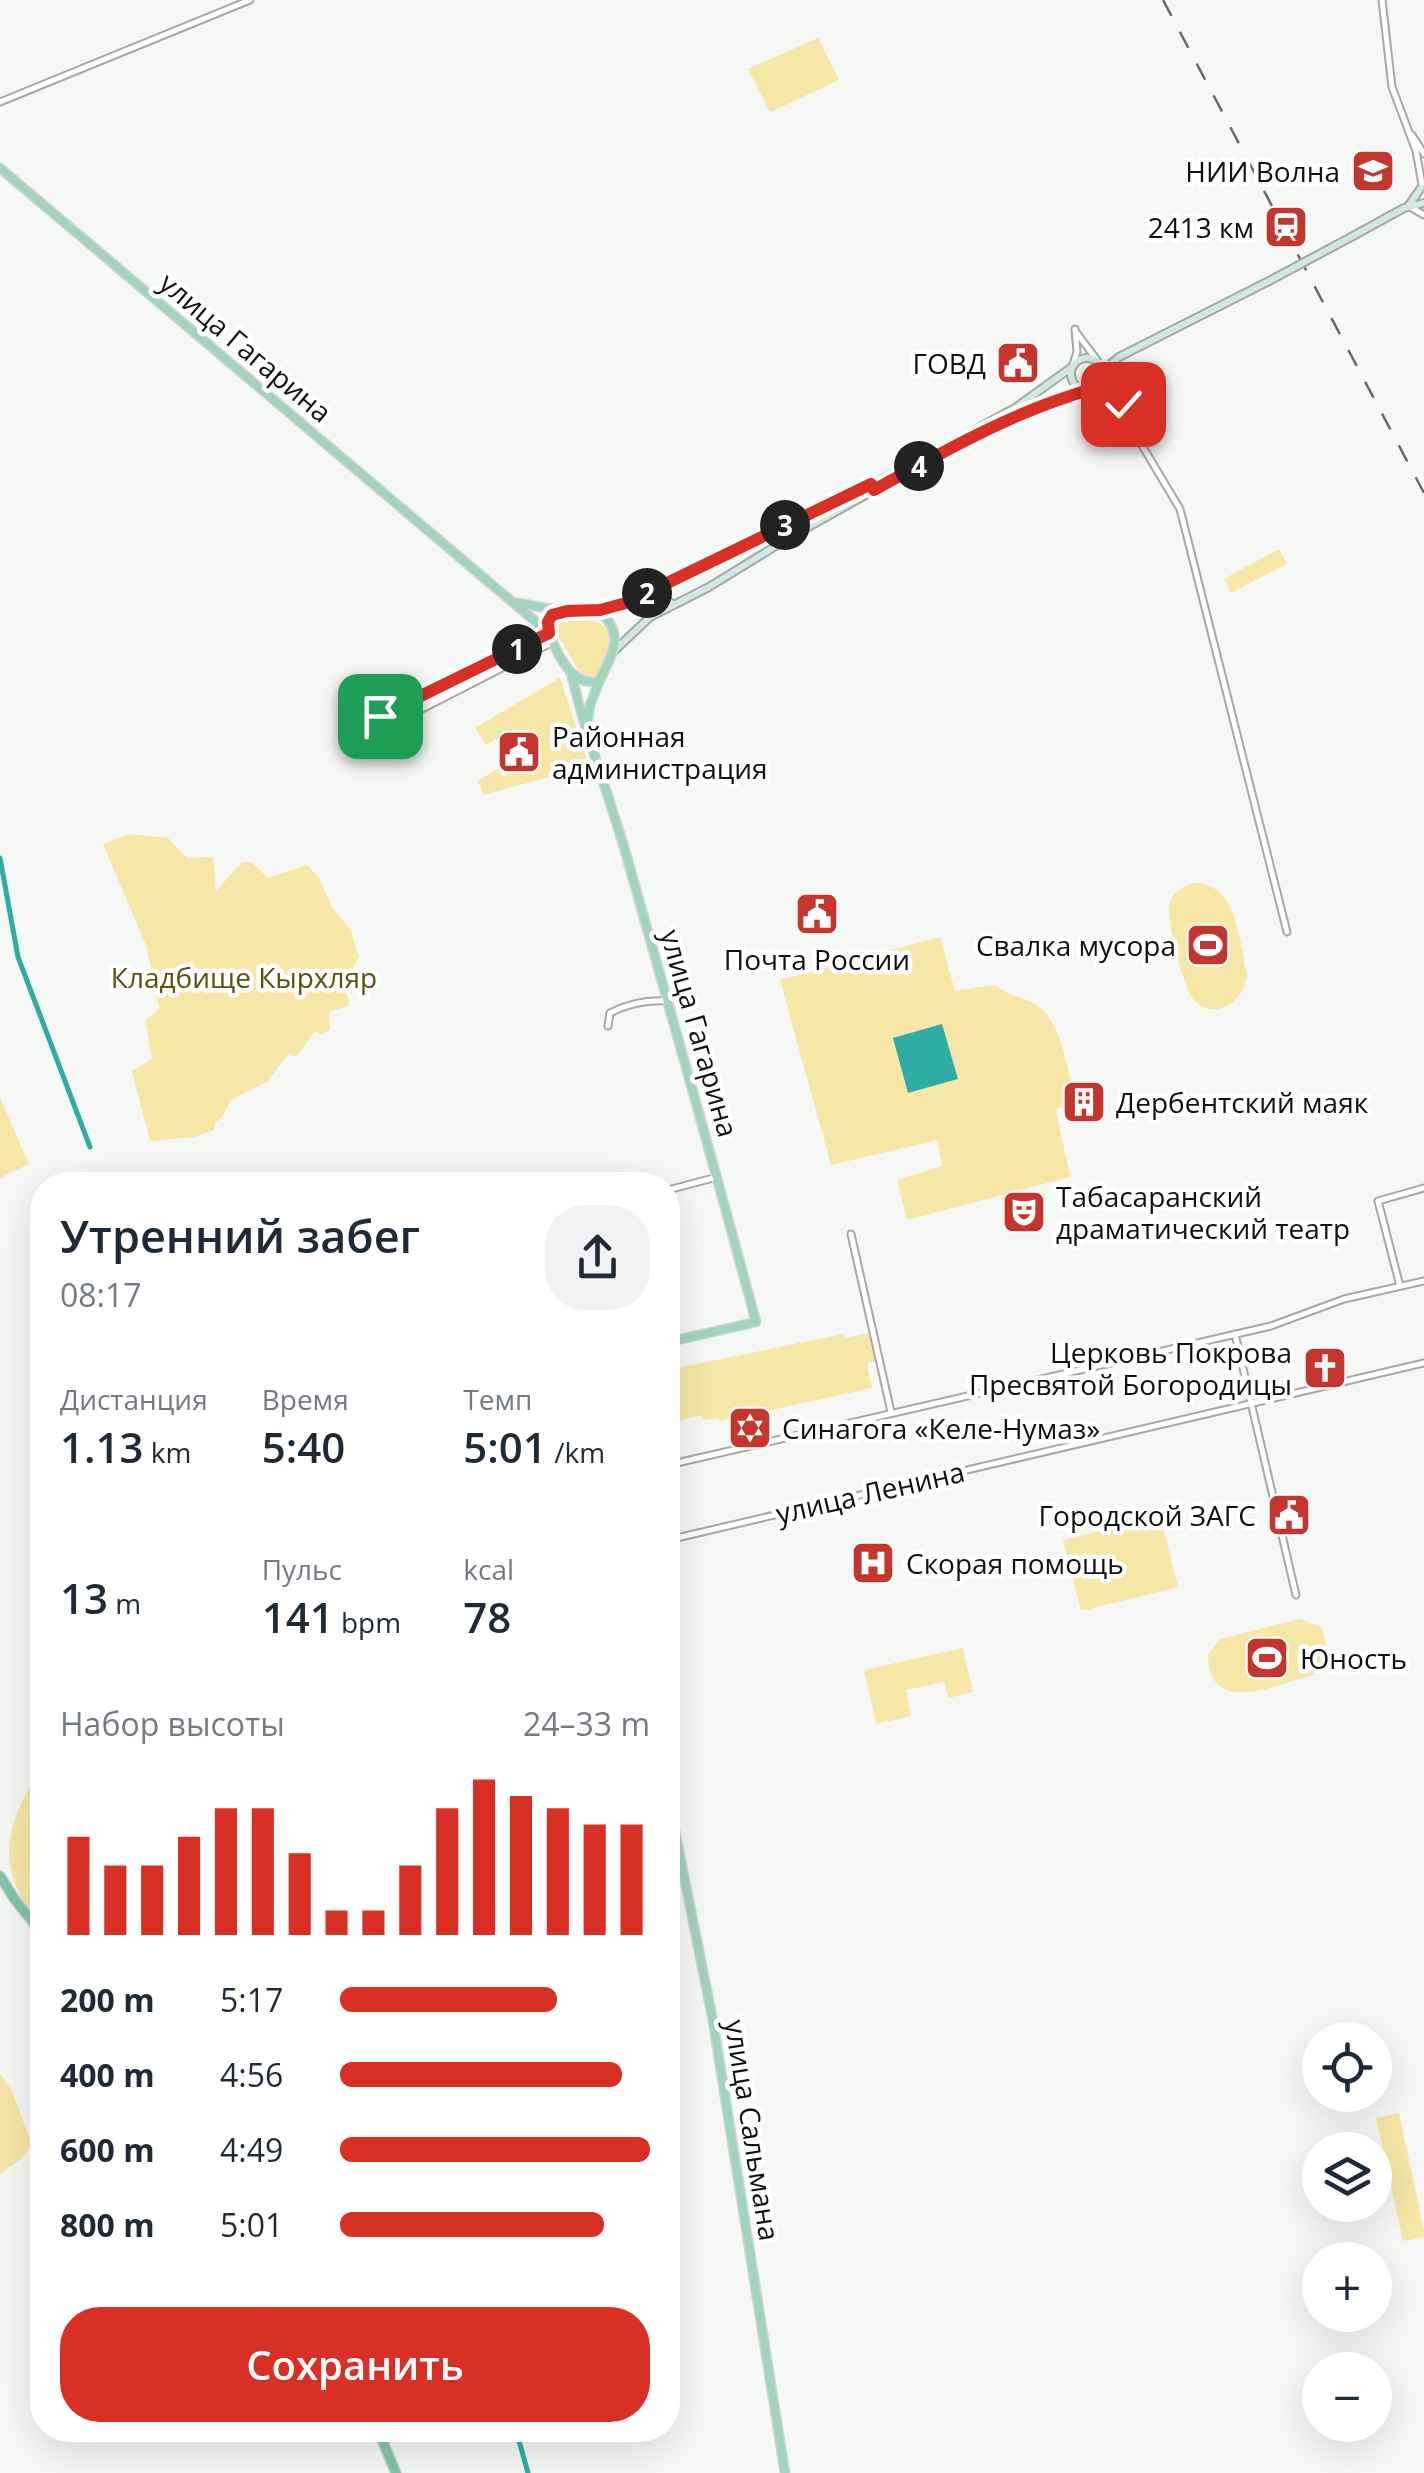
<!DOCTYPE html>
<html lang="ru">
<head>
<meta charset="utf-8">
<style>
	:root { --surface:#fff; --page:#f2f2f3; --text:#1f2937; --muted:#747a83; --accent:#d93025 }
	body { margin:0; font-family:"Open Sans",sans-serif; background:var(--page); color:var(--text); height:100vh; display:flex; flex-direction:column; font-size:38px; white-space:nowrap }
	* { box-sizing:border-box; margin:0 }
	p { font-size:32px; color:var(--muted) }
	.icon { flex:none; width:55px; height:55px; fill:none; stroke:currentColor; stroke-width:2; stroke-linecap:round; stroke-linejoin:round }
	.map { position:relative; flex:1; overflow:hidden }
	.side { position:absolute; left:30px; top:1172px; width:650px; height:1270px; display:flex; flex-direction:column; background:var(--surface); border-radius:40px; box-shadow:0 10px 40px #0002 }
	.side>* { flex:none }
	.controls { position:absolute; left:1302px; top:2022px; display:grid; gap:20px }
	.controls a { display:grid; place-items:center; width:90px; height:90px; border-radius:50%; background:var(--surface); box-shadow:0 10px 40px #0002; font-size:50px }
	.pin { position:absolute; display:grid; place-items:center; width:85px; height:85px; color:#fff; margin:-42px; border-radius:20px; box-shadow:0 5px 15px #0006 }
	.km { position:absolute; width:50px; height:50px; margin:-25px; border-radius:50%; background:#222; color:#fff; font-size:28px; line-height:50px; text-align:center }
	.round { display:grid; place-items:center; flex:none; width:105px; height:105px; border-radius:40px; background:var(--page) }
	.overview { display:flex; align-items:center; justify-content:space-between; height:170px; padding:0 30px }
	h1 { font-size:45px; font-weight:600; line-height:75px }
	.figures { display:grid; grid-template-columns:repeat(3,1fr); gap:15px; height:170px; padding:10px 30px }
	.figures div { display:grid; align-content:center }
	.figures b { font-size:42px; font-weight:600 }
	.figures small { font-size:28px; font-weight:400 }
	.figures p { font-size:28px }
	.chart { height:280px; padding:20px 30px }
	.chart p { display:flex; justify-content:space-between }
	.chart svg { width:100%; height:180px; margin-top:10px; stroke:var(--accent); stroke-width:6 }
	.cta { display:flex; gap:20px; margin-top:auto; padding:20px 30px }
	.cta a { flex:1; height:115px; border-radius:40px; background:var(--accent); color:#fff; font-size:40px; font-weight:600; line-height:115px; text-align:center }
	ul { padding:0 30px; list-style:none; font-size:32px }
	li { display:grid; grid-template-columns:160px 120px 1fr; align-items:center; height:75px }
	li i { height:25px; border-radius:12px; background:var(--accent) }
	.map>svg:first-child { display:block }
</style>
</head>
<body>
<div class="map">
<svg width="1424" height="2473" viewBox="0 0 1424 2473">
	<rect width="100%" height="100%" fill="#f5f8f4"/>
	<path fill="#f6e7a7" d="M818,38l21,42 -69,32 -22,-43z
		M1279,549l8,15 -56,29 -7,-14z
		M557,618c22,0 40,-4 53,16l-1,20 -15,25 -11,-1 -31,-53z
		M560,678l29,88 -105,29 -6,-14 19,-12 6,8 32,-19 -21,-29 -28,16 -11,-17z
		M129,834l39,4 19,20 26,-1 3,34 26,-29h9l17,16 39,-13 12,13 13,29 19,24 8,26 -15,27 6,21 -21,7 1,18 -8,5 -7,-4 -19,26 -7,-4 -22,29 -36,18 -10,19 -6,3 -1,8 -20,7 -44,4 -18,-70 20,-12 -7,-38 14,-12 -13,-64 -43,-101z
		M1193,883c44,-1 46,57 54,90 0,26 -31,50 -53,27 -11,-13 -29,-82 -24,-98 4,-10 13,-16 23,-19z
		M940,937l15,54 41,-6c17,14 28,11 42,21 20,13 30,59 34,81l-11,20 -5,2 14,68 -163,43 -10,-40 45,-14 -5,-26 -106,25 -51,-185z
		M0,1098l29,66 -29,14z
		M869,1333l7,28 -9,2 5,25 -152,33 -2,-3 -14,2 -2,-5 -28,7 -2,-11 -4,1v-42l175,-36 2,4z
		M1160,1516l18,71 -97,24 -18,-71z
		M1300,1619l21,8c7,19 10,35 -8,48 -37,9 -104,43 -105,-20l12,-16z
		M963,1648l10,44 -25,6 -4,-16 -38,8 5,26 -35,8 -12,-54z
		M30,1787h6l6,10v128c-41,-46 -42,-87 -12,-138z
		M0,2074l12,17 20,54 -12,15 -20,14z
		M1399,2113l25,118v6l-21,4 -27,-123z"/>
	<path fill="#2faca4" d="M942,1024l16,55 -50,14 -15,-55z"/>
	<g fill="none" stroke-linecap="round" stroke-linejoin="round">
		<path stroke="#2faca4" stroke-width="5" d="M0,858l18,99 72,190
			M516,2430l12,43"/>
		<defs>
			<path id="tertiary" d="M1382,0l10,87 24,64 6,33
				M0,102l250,-102
				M1412,135l12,19
				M1412,208l12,7
				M1076,332l21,28
				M1072,367l5,-15 -2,-23
				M1103,370l30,57
				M1088,390l43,37 49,82 107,423
				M380,717l167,-83
				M383,729l170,-87
				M608,1026l2,-13c17,-9 38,-13 57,-12
				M668,1190l49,-13
				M851,1234l40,178
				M1400,1286l-22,-85 46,-13
				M1235,1334l61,261
				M668,1465l603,-139 73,-27 80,-18
				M668,1540l756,-177"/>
			<path id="secondary" d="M1409,205l12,-17
				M1353,236l51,-28 20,-5
				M1071 374a16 16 0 1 1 32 0a16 16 0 1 1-32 0Z
				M1103,370l16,-13 150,-76
				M665,585l-1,13 10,7
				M600,611l34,-11 228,-110 83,-44 70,-38 57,-41
				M613,652l37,-35 59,-30 78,-48 120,-67 126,-62 55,-20"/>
			<path id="primary" d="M0,168l549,465
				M517,603l46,8
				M567,611h33c26,26 12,42 -1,71 -4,0 -14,0 -17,-2 -18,-8 -33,-41 -34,-58l4,-7z
				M571,672c14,64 39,125 57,189 43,153 87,307 128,461l-88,20
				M587,726l3,-21 9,-23
				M668,1796l45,225 72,452"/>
			<path id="trunk" d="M0,1876l15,24 27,33
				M378,2430l18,43"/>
		</defs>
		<use href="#tertiary" stroke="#a5a8a5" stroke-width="9"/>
		<use href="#secondary" stroke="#a5a8a5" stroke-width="10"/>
		<use href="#primary" stroke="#d4d4d4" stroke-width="11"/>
		<use href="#trunk" stroke="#d4d4d4" stroke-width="12"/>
		<use href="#tertiary" stroke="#fff" stroke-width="5"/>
		<use href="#secondary" stroke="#d0eadf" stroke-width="6"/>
		<use href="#primary" stroke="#a1d4bf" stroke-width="8"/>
		<use href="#trunk" stroke="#82c6aa" stroke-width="9"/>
		<path stroke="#696a68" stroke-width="2.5" stroke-dasharray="18 18" stroke-linecap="butt" d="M1163,0l261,493"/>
		<defs>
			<path id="secondary-bridge" d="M1269,281l84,-45"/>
		</defs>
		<use href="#secondary-bridge" stroke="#a5a8a5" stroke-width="10" stroke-linecap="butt"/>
		<use href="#secondary-bridge" stroke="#d0eadf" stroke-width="6"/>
	</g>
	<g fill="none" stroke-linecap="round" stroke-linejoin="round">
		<defs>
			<path id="route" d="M380,716l169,-83 -1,-11 4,-7 15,-4 33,-1 26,-7 245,-119 3,6c61,-34 130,-73 196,-94 16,-6 31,-6 33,-26l20,34"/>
		</defs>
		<use href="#route" stroke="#fff" stroke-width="20"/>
		<use href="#route" stroke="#d93025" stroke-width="12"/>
	</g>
	<defs>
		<symbol id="university-square" viewBox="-11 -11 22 22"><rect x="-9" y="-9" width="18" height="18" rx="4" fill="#c3352d" stroke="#fff"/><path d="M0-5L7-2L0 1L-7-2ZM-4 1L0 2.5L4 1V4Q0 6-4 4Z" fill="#fff"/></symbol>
		<symbol id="station-square" viewBox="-11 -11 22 22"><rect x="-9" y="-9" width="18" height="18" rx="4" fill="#c3352d" stroke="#fff"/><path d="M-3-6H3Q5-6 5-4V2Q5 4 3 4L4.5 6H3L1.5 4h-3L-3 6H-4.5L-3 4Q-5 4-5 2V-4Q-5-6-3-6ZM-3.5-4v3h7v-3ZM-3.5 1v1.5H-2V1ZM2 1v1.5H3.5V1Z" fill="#fff"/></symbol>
		<symbol id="civic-square" viewBox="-11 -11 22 22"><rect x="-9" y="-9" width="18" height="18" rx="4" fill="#c3352d" stroke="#fff"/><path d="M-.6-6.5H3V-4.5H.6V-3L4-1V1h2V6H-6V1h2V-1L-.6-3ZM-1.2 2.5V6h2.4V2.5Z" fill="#fff"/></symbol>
		<symbol id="stadium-square" viewBox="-11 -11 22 22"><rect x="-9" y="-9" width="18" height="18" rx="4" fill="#c3352d" stroke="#fff"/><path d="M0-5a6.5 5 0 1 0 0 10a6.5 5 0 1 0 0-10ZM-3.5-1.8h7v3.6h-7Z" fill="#fff"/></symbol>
		<symbol id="building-square" viewBox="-11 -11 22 22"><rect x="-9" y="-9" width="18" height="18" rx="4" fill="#c3352d" stroke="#fff"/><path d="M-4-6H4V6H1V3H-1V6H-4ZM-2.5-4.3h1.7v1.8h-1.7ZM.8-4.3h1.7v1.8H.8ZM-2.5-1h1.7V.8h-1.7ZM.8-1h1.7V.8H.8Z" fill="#fff"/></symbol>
		<symbol id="theatre-square" viewBox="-11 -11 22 22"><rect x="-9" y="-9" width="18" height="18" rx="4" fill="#c3352d" stroke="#fff"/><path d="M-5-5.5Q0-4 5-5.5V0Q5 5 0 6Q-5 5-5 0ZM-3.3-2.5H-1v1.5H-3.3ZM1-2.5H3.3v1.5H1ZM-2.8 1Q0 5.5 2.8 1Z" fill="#fff"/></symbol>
		<symbol id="church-square" viewBox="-11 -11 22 22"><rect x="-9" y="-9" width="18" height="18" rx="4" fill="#c3352d" stroke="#fff"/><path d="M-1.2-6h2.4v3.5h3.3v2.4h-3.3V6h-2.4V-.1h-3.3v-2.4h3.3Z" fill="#fff"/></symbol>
		<symbol id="synagogue-square" viewBox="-11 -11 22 22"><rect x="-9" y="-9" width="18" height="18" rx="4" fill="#c3352d" stroke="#fff"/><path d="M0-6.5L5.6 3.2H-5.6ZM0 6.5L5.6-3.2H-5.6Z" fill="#fff"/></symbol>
		<symbol id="hospital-square" viewBox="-11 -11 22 22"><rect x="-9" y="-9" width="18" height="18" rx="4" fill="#c3352d" stroke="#fff"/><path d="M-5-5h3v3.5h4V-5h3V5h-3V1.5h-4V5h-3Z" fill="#fff"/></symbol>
	</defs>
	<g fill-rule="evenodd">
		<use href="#university-square" x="1348" y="146" width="50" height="50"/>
		<use href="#station-square" x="1261" y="202" width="50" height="50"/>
		<use href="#civic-square" x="993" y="338" width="50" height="50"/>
		<use href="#civic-square" x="494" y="727" width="50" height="50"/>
		<use href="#civic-square" x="792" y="889" width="50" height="50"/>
		<use href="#stadium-square" x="1183" y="920" width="50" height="50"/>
		<use href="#building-square" x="1059" y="1077" width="50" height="50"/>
		<use href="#theatre-square" x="999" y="1187" width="50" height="50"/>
		<use href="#church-square" x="1300" y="1343" width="50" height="50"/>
		<use href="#synagogue-square" x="725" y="1403" width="50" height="50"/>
		<use href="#civic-square" x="1264" y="1490" width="50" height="50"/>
		<use href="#hospital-square" x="848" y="1538" width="50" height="50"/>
		<use href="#stadium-square" x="1242" y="1633" width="50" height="50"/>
	</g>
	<g text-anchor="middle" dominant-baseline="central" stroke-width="9" stroke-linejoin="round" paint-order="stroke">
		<g font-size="28" fill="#0f100f" stroke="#fff" text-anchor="end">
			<text x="1340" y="171">НИИ Волна</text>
			<text x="1254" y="227">2413 км</text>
			<text x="986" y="363">ГОВД</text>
			<text x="552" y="736" text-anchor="start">Районная<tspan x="552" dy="32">администрация</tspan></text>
			<text x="1176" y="945">Свалка мусора</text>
			<text x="817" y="959" text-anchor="middle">Почта России</text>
			<text x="1116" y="1102" text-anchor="start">Дербентский маяк</text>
			<text x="1056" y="1196" text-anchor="start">Табасаранский<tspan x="1056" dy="32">драматический театр</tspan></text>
			<text x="1292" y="1352">Церковь Покрова<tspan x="1292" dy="32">Пресвятой Богородицы</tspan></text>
			<text x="782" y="1428" text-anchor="start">Синагога «Келе-Нумаз»</text>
			<text x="1256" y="1515">Городской ЗАГС</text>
			<text x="906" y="1563" text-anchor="start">Скорая помощь</text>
			<text x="1300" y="1658" text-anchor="start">Юность</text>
		</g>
		<g font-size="28" fill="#0f100f" stroke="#fff">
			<text transform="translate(246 347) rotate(40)">улица Гагарина</text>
			<text transform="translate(700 1033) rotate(74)">улица Гагарина</text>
			<text transform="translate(870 1492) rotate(-13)">улица Ленина</text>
			<text transform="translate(753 2130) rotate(81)">улица Сальмана</text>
		</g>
		<g font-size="28" fill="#5d4f0e" stroke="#fff">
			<text x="244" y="977">Кладбище Кырхляр</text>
		</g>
	</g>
</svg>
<div class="controls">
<a><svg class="icon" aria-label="locate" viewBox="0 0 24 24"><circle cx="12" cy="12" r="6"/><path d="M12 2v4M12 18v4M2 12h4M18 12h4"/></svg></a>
<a><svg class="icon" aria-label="layers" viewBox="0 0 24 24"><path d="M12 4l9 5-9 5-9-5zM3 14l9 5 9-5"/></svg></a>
<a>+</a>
<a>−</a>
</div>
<div class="pin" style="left:380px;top:716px;background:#1e9e55"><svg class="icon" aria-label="arrive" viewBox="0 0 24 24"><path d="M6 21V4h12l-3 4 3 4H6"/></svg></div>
<div class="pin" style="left:1123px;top:404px;background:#d93025"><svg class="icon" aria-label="check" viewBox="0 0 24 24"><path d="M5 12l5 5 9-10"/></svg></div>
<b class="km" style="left:517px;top:649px">1</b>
<b class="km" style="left:647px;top:593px">2</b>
<b class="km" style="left:785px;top:525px">3</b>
<b class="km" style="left:919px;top:466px">4</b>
<section class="side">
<div class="overview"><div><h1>Утренний забег</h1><p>08:17</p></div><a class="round"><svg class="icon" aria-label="share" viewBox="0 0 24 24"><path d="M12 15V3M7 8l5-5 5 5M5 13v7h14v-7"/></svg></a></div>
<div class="figures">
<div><p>Дистанция</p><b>1.13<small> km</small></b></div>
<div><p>Время</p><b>5:40</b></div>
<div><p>Темп</p><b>5:01<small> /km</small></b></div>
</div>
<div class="figures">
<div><b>13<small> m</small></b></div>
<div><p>Пульс</p><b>141<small> bpm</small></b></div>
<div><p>kcal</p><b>78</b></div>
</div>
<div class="chart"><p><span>Набор высоты</span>24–33 m</p>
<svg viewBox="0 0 160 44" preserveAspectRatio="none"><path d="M5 44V20M15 44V27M25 44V27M35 44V20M45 44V13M55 44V13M65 44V24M75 44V38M85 44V38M95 44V27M105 44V13M115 44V6M125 44V10M135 44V13M145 44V17M155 44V17"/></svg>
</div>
<ul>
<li><b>200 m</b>5:17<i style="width:70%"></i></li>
<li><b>400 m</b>4:56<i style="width:91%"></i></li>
<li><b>600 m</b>4:49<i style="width:100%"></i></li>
<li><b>800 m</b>5:01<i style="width:85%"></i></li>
</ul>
<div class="cta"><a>Сохранить</a></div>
</section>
</div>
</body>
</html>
